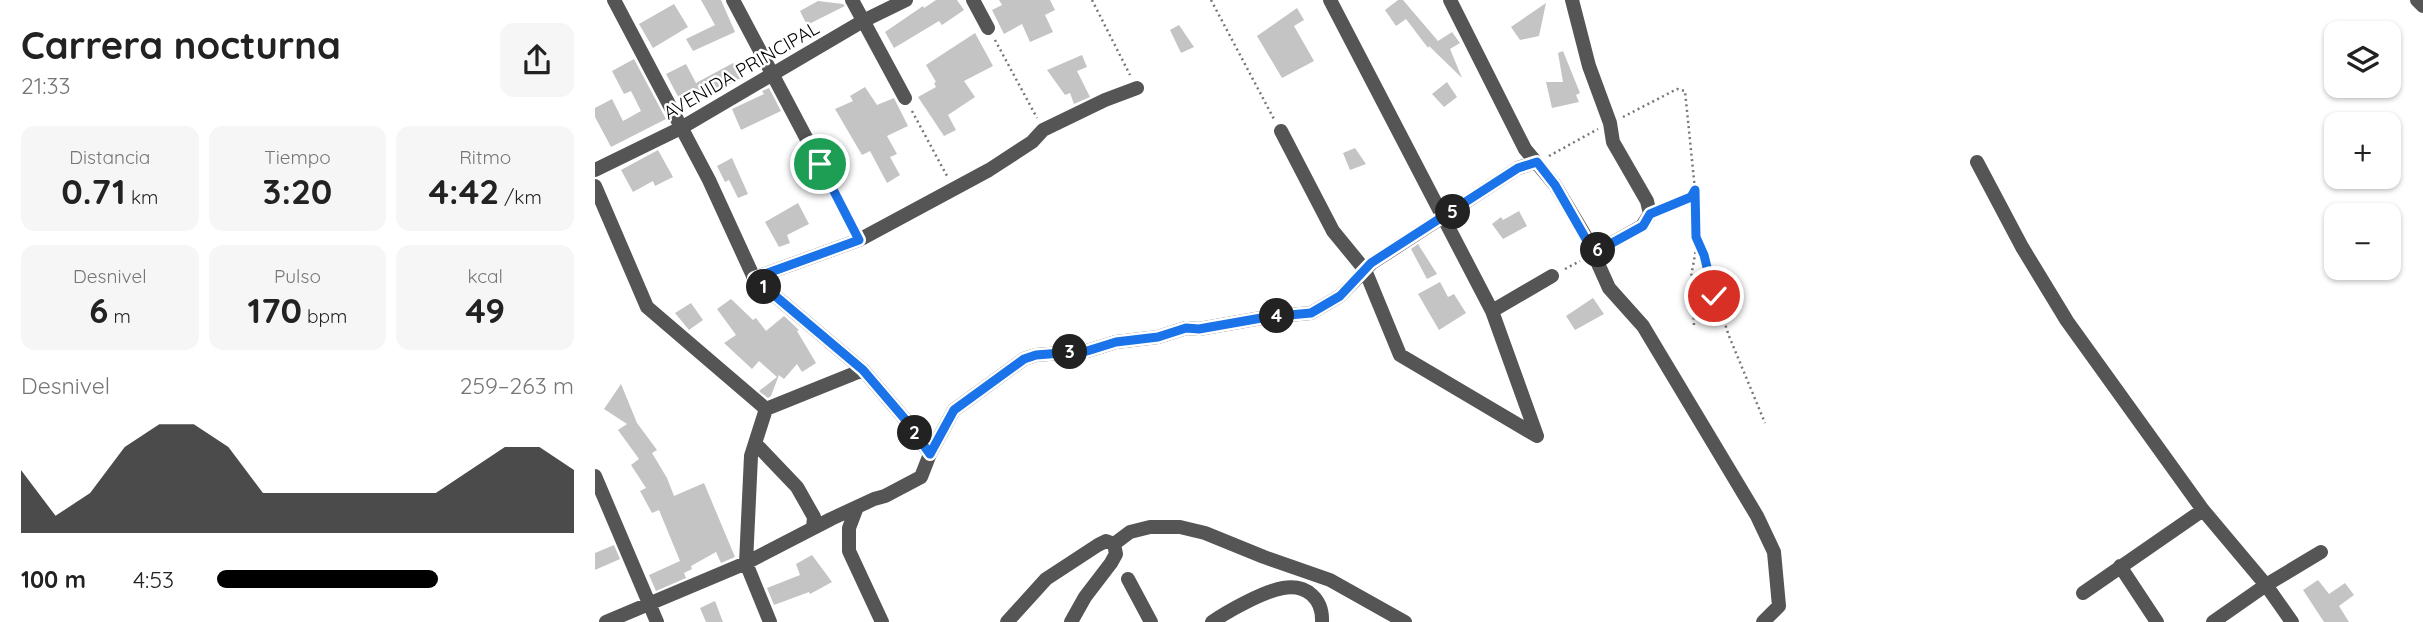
<!DOCTYPE html>
<html lang="es">
<head>
<meta charset="utf-8">
<style>
	:root { --surface:#fff; --page:#f6f6f6; --text:#222; --muted:#767676; --accent:#000 }
	body { margin:0; font-family:Quicksand,sans-serif; background:var(--page); color:var(--text); height:100vh; display:flex; flex-direction:column; font-size:26px; white-space:nowrap }
	* { box-sizing:border-box; margin:0 }
	p { font-size:23px; color:var(--muted) }
	.icon { flex:none; width:38px; height:38px; fill:none; stroke:currentColor; stroke-width:2; stroke-linecap:round; stroke-linejoin:round }
	.map { position:relative; flex:1; overflow:hidden }
	.sheet { display:flex; flex-direction:column; background:var(--surface); width:595px }
	.sheet>* { flex:none }
	.tools { position:absolute; left:1729px; top:21px; display:grid; gap:14px }
	.tools a { display:grid; place-items:center; width:77px; height:77px; border-radius:14px; background:var(--surface); box-shadow:0 2px 5px #0004; font-size:35px }
	.pin { position:absolute; display:grid; place-items:center; width:60px; height:60px; color:#fff; margin:-30px; border:4px solid #fff; border-radius:50%; box-shadow:0 2px 7px #0007 }
	.km { position:absolute; width:35px; height:35px; margin:-18px; border-radius:50%; background:#222; color:#fff; font-size:19px; line-height:35px; text-align:center }
	.round { display:grid; place-items:center; flex:none; width:74px; height:74px; border-radius:14px; background:var(--page) }
	.overview { display:flex; align-items:center; justify-content:space-between; height:119px; padding:0 21px }
	h1 { font-size:38px; font-weight:800; line-height:52px }
	.figures { display:grid; grid-template-columns:repeat(3,1fr); gap:10px; height:119px; padding:7px 21px }
	.figures div { display:grid; align-content:center; border-radius:14px; background:var(--page); text-align:center }
	.figures b { font-size:35px; font-weight:800 }
	.figures small { font-size:19px; font-weight:400 }
	.figures p { font-size:19px }
	.chart { height:196px; padding:14px 21px }
	.chart p { display:flex; justify-content:space-between }
	.chart svg { width:100%; height:126px; margin-top:7px; fill:var(--accent); opacity:.7 }
	ul { padding:0 21px; list-style:none; font-size:23px }
	li { display:grid; grid-template-columns:112px 84px 1fr; align-items:center; height:52px }
	li i { height:18px; border-radius:9px; background:var(--accent) }
	main { display:flex; flex:1; min-height:0 }
	.map>svg:first-child { display:block }
</style>
</head>
<body>
<main>
<section class="sheet">
<div class="overview"><div><h1>Carrera nocturna</h1><p>21:33</p></div><a class="round"><svg class="icon" aria-label="share" viewBox="0 0 24 24"><path d="M12 15V3M7 8l5-5 5 5M5 13v7h14v-7"/></svg></a></div>
<div class="figures">
<div><p>Distancia</p><b>0.71<small> km</small></b></div>
<div><p>Tiempo</p><b>3:20</b></div>
<div><p>Ritmo</p><b>4:42<small> /km</small></b></div>
</div>
<div class="figures">
<div><p>Desnivel</p><b>6<small> m</small></b></div>
<div><p>Pulso</p><b>170<small> bpm</small></b></div>
<div><p>kcal</p><b>49</b></div>
</div>
<div class="chart"><p><span>Desnivel</span>259–263 m</p>
<svg viewBox="0 0 160 44" preserveAspectRatio="none"><path d="M0 44V22L10 38L20 30L30 14L40 6L50 6L60 14L70 30L80 30L90 30L100 30L110 30L120 30L130 22L140 14L150 14L160 22V44z"/></svg>
</div>
<ul>
<li><b>100 m</b>4:53<i style="width:62%"></i></li>
</ul>
</section>
<div class="map">
<svg width="1828" height="622" viewBox="0 0 1828 622">
	<rect width="100%" height="100%" fill="#fff"/>
	<path fill="#c4c4c4" d="M106,0h20l14,32 -42,19 -7,-12 29,-14z
		M341,0h21l7,10 -22,15 -3,-4 -45,27 -9,-16 38,-26 1,2z
		M404,0h51l5,10 -10,5 8,17 -23,10 -8,-18 -18,10 -12,-24 10,-5z
		M803,0h5l35,41 14,-9 8,11 -10,6 12,29 -33,-32 -1,2 -22,-29 -10,7 -11,-16z
		M223,1l25,3 2,2 -38,19 -7,-14z
		M951,3l-7,33 -19,4 -9,-13z
		M79,4l14,23 -35,21 -14,-24z
		M702,8l7,12 -10,6 20,35 -32,17 -25,-42z
		M584,25l15,22 -13,6 -11,-23z
		M380,33l18,33 -29,15 11,16 -27,18 8,15 -12,6 -26,-39 18,-10 -2,-4 2,-1 -10,-17z
		M968,51l17,42 -4,2 3,7 -27,6 -6,-26h17l-5,-29z
		M487,55l5,12 -10,4 13,26 -16,7 -4,-11 -5,2 -18,-25z
		M39,59l32,60 -55,28 -16,-30v-9l17,-9 11,22 18,-10 -10,-20 -7,3 -12,-23z
		M138,63l8,15 -45,23 -3,-4 -12,5 -15,-28 20,-10 10,19z
		M852,82l10,15 -13,10 -12,-13z
		M270,87l12,18 17,-7 14,28 -21,10 10,18 -7,3 10,18 -13,8 -17,-32 -8,4 -27,-46 18,-8 -3,-5z
		M174,88l12,23 -40,19 -9,-21 32,-15 -2,-3z
		M760,148l11,16 -16,6 -7,-17z
		M63,150l15,27 -18,9 -2,-5 -20,11 -12,-22z
		M137,158l16,36 -10,4 -9,-18 -4,2 -8,-16z
		M203,203l11,21 -22,11 3,8 -11,4 -14,-25z
		M924,211l8,15 -24,13 -11,-15 9,-7 2,3z
		M823,244l19,30 -10,5 -16,-30z
		M845,282l8,15 6,-3 12,19 -27,17 -21,-36z
		M998,298l11,16 -29,16 -9,-14z
		M136,299l22,21 3,-2 10,13 18,-15 15,14 -2,1 19,32 -14,9 -5,-8 -13,15 -5,-4 -8,21 -3,2 -9,-7 18,-14 -18,-16 -7,8 -28,-26 12,-8 -19,-26z
		M96,303l12,17 -14,10 -14,-17z
		M26,384l16,39 20,27 -5,3 15,25 7,18 30,-13 31,74 -14,6 -5,-11 -25,14 1,3 -8,4 2,5 -30,13 -7,-16 31,-14 -21,-51 -7,3 -12,-22 6,-3 -15,-23 8,-6 -21,-29 9,-6 -23,-15z
		M19,545l6,14 -25,11v-17z
		M217,555l20,27 -22,12 -1,-2 -35,13 -7,-17 33,-13 -4,-11z
		M1723,580l11,14 16,-11 9,12 -15,11 10,16h-25l-21,-32z
		M120,601l8,21h-17l-6,-14z"/>
	<g fill="none" stroke-linecap="round" stroke-linejoin="round">
		<path stroke="#777" stroke-width="2.5" stroke-dasharray="2 3.5" stroke-linecap="butt" d="M497,0l38,75
			M616,0l64,121
			M400,40l42,78
			M317,111l35,65
			M1028,117l54,-28 8,2 10,99 -4,7 -28,12
			M954,156l49,-27
			M231,176l28,53
			M1101,237l33,99 36,87
			M970,269l15,-8
			M1099,325l-3,-48 5,-28 -1,-59"/>
		<path stroke="#555" stroke-width="14" d="M19,0l95,180 45,98 109,92 41,48 26,36
			M138,0l87,164
			M257,0l53,98
			M378,0l15,28
			M735,0l162,311 45,125
			M855,0l75,149 30,36 31,52 23,51 34,38 114,190 17,36 5,54 -16,16
			M977,0l17,66 21,57 3,19 34,59 3,13 -8,12 -48,27
			M1822,0l6,6
			M686,131l52,100 32,39 35,85 137,81
			M1382,162l45,85 45,74 136,189 63,75 26,37
			M0,186l52,121 119,102 -15,47 -5,107 24,59
			M159,278l105,-38 130,-70 43,-28 11,-12 62,-30 32,-12
			M897,311l60,-35
			M171,409l97,-39
			M160,443l42,44 17,30 -1,11
			M0,476l62,146
			M262,507l-8,21v23l33,71
			M519,544l16,-12 20,-5h30l25,6 59,24 66,23 75,42
			M1525,566l37,56
			M533,579l23,43
			M1488,593l120,-83
			M11,622l140,-59 85,-44 43,-20 11,-3 36,-19 9,-23 24,-44 70,-51 12,-4 51,-4 29,-9 42,-5 28,-9 13,1 68,-12 44,-4 29,-17 32,-33 146,-95 18,-6
			M412,622l39,-43 52,-34 8,-4 8,3 2,10 -5,9 -26,34 -14,25
			M617,622c16,-11 52,-31 71,-34 24,-4 40,11 39,34
			M1618,622l53,-37 55,-33"/>
		<path stroke="#555" stroke-width="14" d="M0,170l86,-42 182,-107 43,-21"/>
	</g>
	<g fill="none" stroke-linecap="round" stroke-linejoin="round">
		<defs>
			<path id="route" d="M225,164l39,76 -105,38 109,92 41,48 26,36 24,-44 70,-51 12,-4 51,-4 29,-9 42,-5 28,-9 13,1 68,-12 44,-4 29,-17 31,-33 147,-95 19,-6 18,23 39,68 49,-27 7,-12 41,-17 4,-7 1,47 8,18 10,41"/>
		</defs>
		<use href="#route" stroke="#fff" stroke-width="14"/>
		<use href="#route" stroke="#1a73e8" stroke-width="9"/>
	</g>
	<g text-anchor="middle" dominant-baseline="central" stroke-width="5" stroke-linejoin="round" paint-order="stroke">
		<g font-size="19" fill="#000" stroke="#fff">
			<text transform="translate(146 70) rotate(-30)">AVENIDA PRINCIPAL</text>
		</g>
	</g>
</svg>
<div class="tools">
<a><svg class="icon" aria-label="layers" viewBox="0 0 24 24"><path d="M12 4l9 5-9 5-9-5zM3 14l9 5 9-5"/></svg></a>
<a>+</a>
<a>−</a>
</div>
<div class="pin" style="left:225px;top:164px;background:#1e9e55"><svg class="icon" aria-label="arrive" viewBox="0 0 24 24"><path d="M6 21V4h12l-3 4 3 4H6"/></svg></div>
<div class="pin" style="left:1119px;top:296px;background:#d93025"><svg class="icon" aria-label="check" viewBox="0 0 24 24"><path d="M5 12l5 5 9-10"/></svg></div>
<b class="km" style="left:169px;top:287px">1</b>
<b class="km" style="left:320px;top:433px">2</b>
<b class="km" style="left:475px;top:352px">3</b>
<b class="km" style="left:682px;top:316px">4</b>
<b class="km" style="left:858px;top:212px">5</b>
<b class="km" style="left:1003px;top:250px">6</b>
</div>
</main>
</body>
</html>
